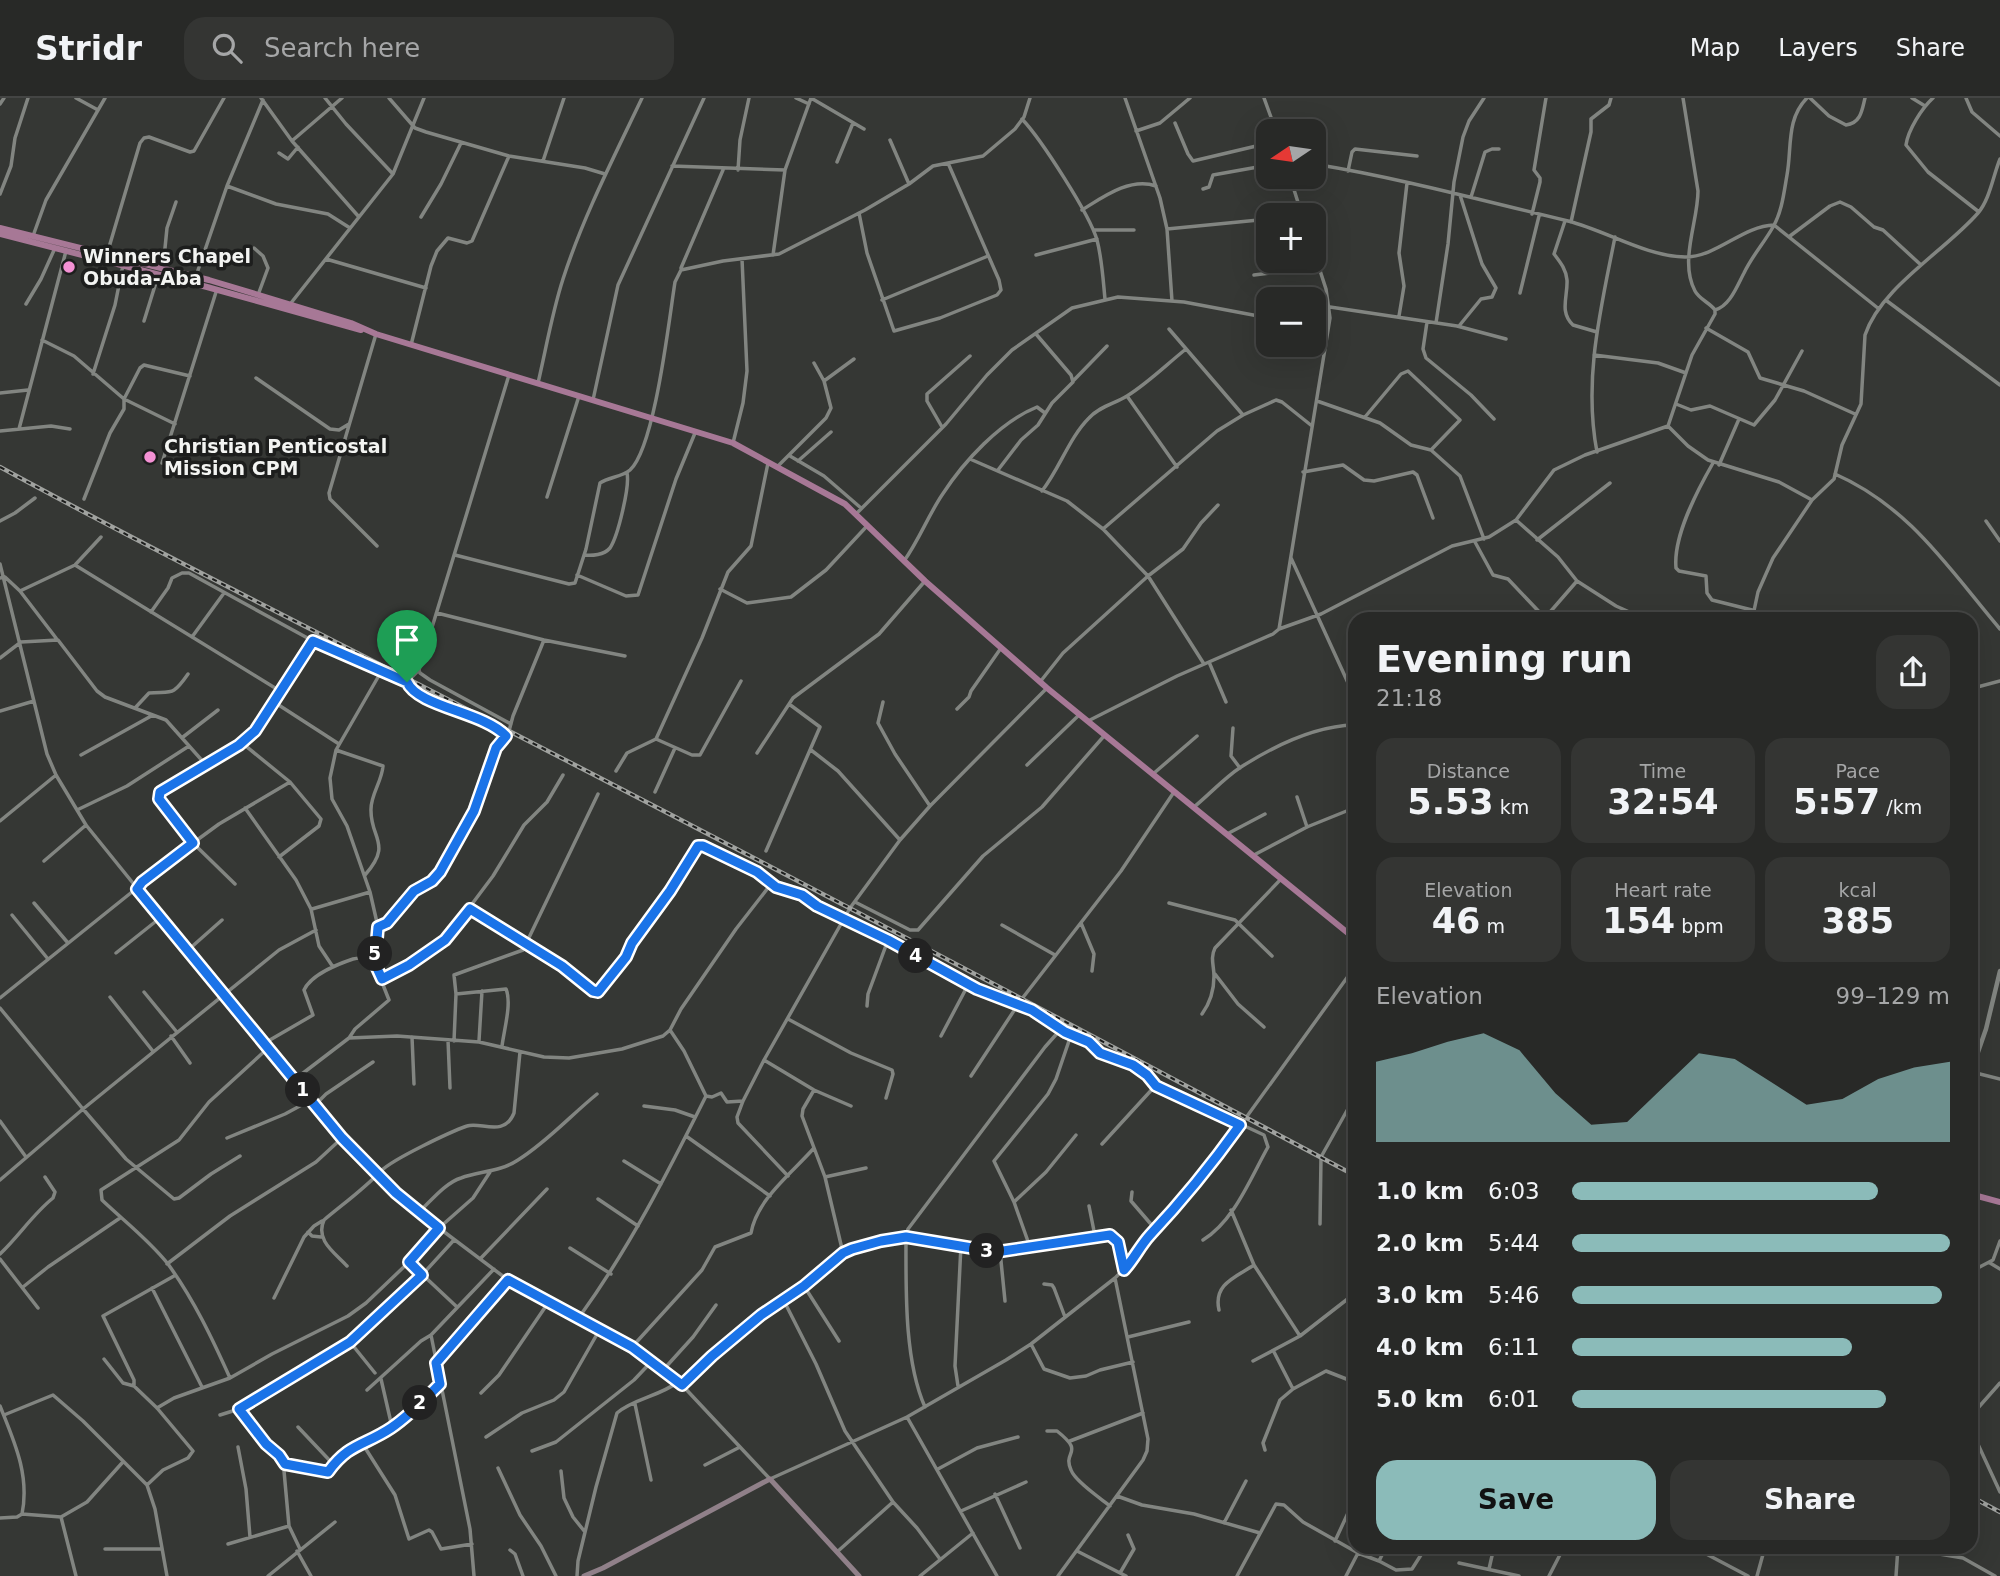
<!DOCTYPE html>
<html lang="en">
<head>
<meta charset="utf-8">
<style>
	:root { --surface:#282927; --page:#343533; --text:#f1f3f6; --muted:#a5a6a7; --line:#444544; --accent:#8bbbb9 }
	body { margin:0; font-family:"DejaVu Sans",sans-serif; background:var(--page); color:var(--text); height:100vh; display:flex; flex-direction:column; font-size:26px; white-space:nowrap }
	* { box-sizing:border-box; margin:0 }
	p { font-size:23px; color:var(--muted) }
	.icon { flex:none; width:38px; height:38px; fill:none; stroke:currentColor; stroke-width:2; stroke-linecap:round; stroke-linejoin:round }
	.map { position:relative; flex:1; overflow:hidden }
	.drawer { position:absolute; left:1348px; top:514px; width:630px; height:942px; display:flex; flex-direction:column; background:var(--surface); border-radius:21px; box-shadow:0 7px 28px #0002,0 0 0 2px var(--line) }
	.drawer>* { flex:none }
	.needle { width:46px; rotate:257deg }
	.controls { position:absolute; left:1256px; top:21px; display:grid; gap:14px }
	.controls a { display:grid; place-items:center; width:70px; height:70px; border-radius:14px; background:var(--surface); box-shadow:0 7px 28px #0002,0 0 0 2px var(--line); font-size:35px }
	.pin { position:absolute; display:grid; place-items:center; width:60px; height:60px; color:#fff; margin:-72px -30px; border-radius:50% 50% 50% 0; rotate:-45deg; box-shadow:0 0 7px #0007 }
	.pin .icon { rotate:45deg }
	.km { position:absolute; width:35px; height:35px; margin:-18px; border-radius:50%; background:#222; color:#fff; font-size:19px; line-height:35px; text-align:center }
	.round { display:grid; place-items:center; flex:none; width:74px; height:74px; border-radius:21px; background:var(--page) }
	.headline { display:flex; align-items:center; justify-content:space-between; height:119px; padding:0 28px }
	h1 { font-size:38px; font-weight:700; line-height:52px }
	.stats { display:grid; grid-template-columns:repeat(3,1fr); gap:10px; height:119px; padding:7px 28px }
	.stats div { display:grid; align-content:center; border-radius:18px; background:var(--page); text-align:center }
	.stats b { font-size:35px; font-weight:700 }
	.stats small { font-size:19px; font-weight:400 }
	.stats p { font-size:19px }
	.chart { height:196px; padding:14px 28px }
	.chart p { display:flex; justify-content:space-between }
	.chart svg { width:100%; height:126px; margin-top:7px; fill:var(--accent); opacity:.7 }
	.button { display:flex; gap:14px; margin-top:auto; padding:14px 28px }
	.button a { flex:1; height:80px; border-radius:21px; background:var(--accent); color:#111; font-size:28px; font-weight:700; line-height:80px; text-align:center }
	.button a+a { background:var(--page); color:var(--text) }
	ul { padding:0 28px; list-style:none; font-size:23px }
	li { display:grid; grid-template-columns:112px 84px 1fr; align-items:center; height:52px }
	li i { height:18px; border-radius:9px; background:var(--accent) }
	header { display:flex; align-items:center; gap:42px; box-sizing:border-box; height:98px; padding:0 35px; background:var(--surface); border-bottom:2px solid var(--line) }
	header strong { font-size:33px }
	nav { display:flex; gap:38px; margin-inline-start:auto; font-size:24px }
	.search { width:490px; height:63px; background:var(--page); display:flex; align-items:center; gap:18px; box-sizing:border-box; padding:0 24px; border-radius:21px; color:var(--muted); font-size:26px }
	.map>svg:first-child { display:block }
</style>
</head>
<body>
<header>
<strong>Stridr</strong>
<div class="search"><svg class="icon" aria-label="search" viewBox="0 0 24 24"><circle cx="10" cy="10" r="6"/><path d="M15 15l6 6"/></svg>Search here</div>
<nav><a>Map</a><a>Layers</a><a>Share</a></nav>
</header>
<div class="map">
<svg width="2000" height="1478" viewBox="0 0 2000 1478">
	<rect width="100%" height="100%" fill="#353734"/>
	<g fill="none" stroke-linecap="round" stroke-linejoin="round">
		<path stroke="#828581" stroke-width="3.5" d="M76,0l22,12
			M261,0l31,43 67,76
			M325,0l21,26 47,50
			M389,0l26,30 11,4 83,24 76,12 20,6
			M796,0l13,6
			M811,0l53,31
			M1125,0l35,100 7,31 5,72
			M1264,0l12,33
			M1683,0l15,93c0,31 -19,70 -3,100 4,8 15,12 20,19
			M1810,0l19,18 17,9c15,-2 16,-15 19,-27
			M1912,0l13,8
			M1933,0c-11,10 -25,32 -27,47l22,27 51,40
			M1966,0l6,14 28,24
			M0,6l4,-6
			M1022,21c19,20 68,96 75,121 5,19 6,39 8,59
			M1175,25l13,31 5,7 76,-18
			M1136,33l24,-8 30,-25
			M293,42l49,-42
			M890,42l19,44
			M279,55l9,6 10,-12
			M543,63l21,-63
			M837,64l16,-39
			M1314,66c86,14 170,37 254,57 39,10 77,35 117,36 32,0 57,-31 89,-32l105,84
			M672,68l113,4
			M738,72l2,-30 9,-42
			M1348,73l4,-19 3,-3 62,7
			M1290,79l12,38
			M227,88l49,18 52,10 22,14
			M1203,91l6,-2 4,-12 56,-10
			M0,96l11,-28 4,-28 13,-40
			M1471,99l14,-45 7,-3h7
			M1082,112c21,-13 48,-33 74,-24
			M859,115l8,40 27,78 46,-13 57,-23 4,-5 -2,-10 -51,-117
			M1532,116l8,-32v-4l-6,-8 12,-72
			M421,119l20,-33 20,-41
			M1565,123l-11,33c6,8 12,15 13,26 1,16 -8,32 6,45l24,7
			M1571,124l20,-90v-13l18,-14 2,-7
			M1167,131l102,-10
			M1094,132h40
			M33,138l13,-36 59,-102
			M1790,138l40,-30 10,-4 11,5 23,20 9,3 38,35
			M254,150l9,8 5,12 -10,27
			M107,156l33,-111 4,-5 5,-1 41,15 4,-1 30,-53
			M773,157l12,-85 26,-72
			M1036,157l61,-16
			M326,161l100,29
			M163,170l4,-40 9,-26
			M681,170l42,-98
			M1254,177l66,-8
			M196,178l31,-90 36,-86
			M1520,195l19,-77
			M882,202l106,-44
			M1887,203l113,84
			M291,205l102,-129 31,-76
			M26,206l15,-25 14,-31
			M1330,209l127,19 49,13
			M1399,218l5,-30 -5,-33 8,-70
			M1314,222l16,-2
			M144,223l14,-45
			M1427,224l-4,27 3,9 45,37 23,24
			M1436,225l12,-79 6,-62 9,-45 6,-16 15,-23
			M1459,228l22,-27 11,-2 4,-9 -14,-24 -22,-69
			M1706,230l42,24 12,26 44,13 51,23
			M1169,231l74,86
			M376,236l-47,159 1,6 47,47
			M42,242l32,16 50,43 51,25
			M411,247l20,-79 6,-15 11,-13 19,5 5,-2 37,-85
			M1594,257l64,8 28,10
			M93,276l22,-69 8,-40
			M256,280l74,51 9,1 10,-6
			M1074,282l33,-34
			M824,283l30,-22
			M538,285c8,-34 14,-70 25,-104 20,-62 51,-122 79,-181
			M0,295l28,-3
			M1127,298l50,71
			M593,302l25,-115 86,-187
			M1317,303l63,22 31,22 20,5 29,26 24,63
			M1676,306l15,6 19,-4 44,19 21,-25 27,-49
			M1365,319l36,-43 7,-3 52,49 -29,30
			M1668,328l20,20 20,14 71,22 33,18
			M942,329l-15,-26v-7l43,-38
			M19,331l47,-178
			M0,333l51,-5 19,3
			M733,345l10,-40 4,-32 -5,-112
			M1597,354c-14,-73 4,-144 18,-215
			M790,358l34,20 37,32
			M970,361l97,42 36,28 45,47 56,88
			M798,363l33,-29
			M162,365l55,-174
			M1713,365c-16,28 -40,73 -37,105l3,3 27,5 1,17 5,7 40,10
			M1719,367l20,-46
			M778,368l48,-48 5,-10 -7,-27 -10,-18
			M998,372l23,-30 17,-15 14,-22 21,-21 -2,-7 -35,-41
			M1303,374l40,-7 21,15 10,1 39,-9 4,3 16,43
			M1835,376c75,33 114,95 165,155
			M1042,393c18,-23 27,-53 47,-73 11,-12 25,-14 38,-22 21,-13 40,-32 59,-47
			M547,399l32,-101
			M84,401l26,-66 14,-24v-10l16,-31 4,-3 46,11
			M856,416l90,-90 41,-49 25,-25 60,-42 46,-11 66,5 85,16
			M1516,422l42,37 19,24 39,25 31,14
			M0,423l15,-8 20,-15
			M1986,423l14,20
			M1103,431l114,-98 26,-16 33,-15 6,2 30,24
			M1537,442l73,-57
			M1475,444l18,33 15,4 37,39
			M455,457l114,29 6,-1 11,-34 14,-66c9,-6 22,-6 30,-13 25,-23 39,-151 45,-188l6,-12 42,-9 56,-7 86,-44 44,-26 24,-18 50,-10 32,-27 9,-12 6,-19
			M584,457c8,1 20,0 26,-7 8,-12 20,-62 17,-75
			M1291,460l63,138
			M904,463c15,-21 24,-45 38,-66 22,-34 58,-73 95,-88l8,6
			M0,466l47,190 9,21 30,50 181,224 49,55 26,34 36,38 61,52 69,52 124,67 32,22 18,16 88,94 137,-62 99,-57 25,-16 84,-66 20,-20 12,-20 54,-58 153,-212
			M75,467l205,126
			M577,477l49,21 12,-1 38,-116 19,-46
			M0,480l5,-1 15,14 36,47
			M720,491l27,14 44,-6 35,-27 41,-44
			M20,493l55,-26 26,-28
			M151,514l17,-24 4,-10 10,-5h7l124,68 68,31
			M437,515l107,27 81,16
			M1544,521l33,-38
			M1752,522l6,-28 15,-34 39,-58 22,-21 8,-34 19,-41 4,-69c16,-48 80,-84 113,-122 12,-14 15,-37 22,-54
			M1279,531l42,-15 131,-68 37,-9 27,-17 38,-50 31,-15 83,-29 24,-71 23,-41v-4c15,-4 22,-24 29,-37 8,-17 20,-30 29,-46 9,-15 11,-35 14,-52 5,-27 -1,-56 20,-77
			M192,539l32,-44
			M0,560l21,-16 37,-2 39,51 8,6 61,23 40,45
			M1209,564l17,40
			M419,572l1,3 10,7 81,44
			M407,584l12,-12 90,-295
			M1040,584l23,-29 85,-77 35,-27 18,-26 17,-18
			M1970,591l30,-8
			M274,604l65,42
			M883,604l-5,21 17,31 35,52
			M135,610l14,-15c23,-2 23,4 39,-19
			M957,611l12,-12 2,-6 30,-43
			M0,613l34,-10
			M1088,623l89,-45 96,-42 6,-5 51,-311 -4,-29 -12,-37
			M1233,630l-2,28 9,12
			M183,639l35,-27
			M656,641l36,16h8l41,-74
			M242,644l19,-18 19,-33 33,-50
			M336,652l47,16c-1,15 -12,28 -12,43 -1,30 22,34 -6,66
			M811,652l27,21 62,69
			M757,655l36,-55 86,-64 46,-53
			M81,657l72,-40
			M1027,667l52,-50
			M616,673l11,-18 29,-14 46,-101 26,-66 23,-26 17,-83
			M1153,676l44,-38
			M655,694l20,-44
			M1297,699l10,30
			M1194,709c16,-13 30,-29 47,-40 33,-21 74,-41 113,-42
			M245,710l51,72 15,29 8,37 14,21
			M77,712l50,-24 62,-40
			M0,723l56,-46
			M1227,736l38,-20
			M766,753l54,-124 -31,-23
			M1252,758l55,-29 47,-19
			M44,763l42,-36
			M235,786l-42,-41 -35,-47 2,-4 82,-49 48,39 31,37 -2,7 -40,31
			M855,804l55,28h8l65,-74 59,-49 62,-71
			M34,805l34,40
			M1169,805l66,17 37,36
			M312,811l58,-17
			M470,811l92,57 31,25 5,1c14,-16 23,-32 35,-49 20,-32 44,-63 64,-96l6,-1 54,26 19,14 25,9 16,11 71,34 80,45 64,25 33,22 24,10 11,11 41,17 15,15 108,50 4,12c-18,32 -34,74 -65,93
			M12,817l36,44
			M1081,825l13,31 -2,17
			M1002,827l53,30
			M378,829l9,-4 14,-13 13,-19 18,-10 8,-9 16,-26 18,-35 22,-63 13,-17 4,-15 31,-76
			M187,853l35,-31
			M116,855l44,-35
			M1215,876l23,30 26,23
			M382,881l27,-14 36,-25 48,-64 31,-51 23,-23 16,-27
			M144,894l32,39
			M456,896l50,-5c6,14 -2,41 -4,57
			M110,899l42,53
			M0,900l193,-155 26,-19 71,-42
			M867,908l1,-12 20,-54
			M0,910l83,101 196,-159 37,-20
			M1202,916c8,-11 12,-24 12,-38 0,-10 -4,-18 1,-28l66,-69
			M788,921l63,34 41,17 1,4 -7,24
			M171,938l19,27
			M941,938l27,-51
			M412,939l2,47
			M349,940l6,-9 34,-29 -17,-43
			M448,942l2,48
			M454,943l2,-47 -2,-19 69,-25 75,-156
			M479,943l3,-50
			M263,946l50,-29 -9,-25c7,-15 34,-26 49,-31 8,-2 15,-1 22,-5l3,-27 -8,-35 -23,-66 -15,-27 -2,-21 6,-28 45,-78 26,10c11,24 76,30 99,53
			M764,962l50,30 37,16
			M1972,974l28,7
			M971,978l50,-76 100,-129 53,-79
			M294,982l55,-42 48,-2 82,6 65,15 25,1 53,-9 41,-13 7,-6 11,-21 55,-80 35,-45
			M814,992l-11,19 -1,7 23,61 18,76
			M706,998l6,1 9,-4 6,9 16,-1
			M316,1006l10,-10 47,-32
			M644,1008l31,4 20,7
			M0,1023l26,36
			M686,1038l84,60
			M227,1040l58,-24 26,-14
			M1102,1046l54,-59
			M624,1063l37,23
			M788,1078l-50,-53 -1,-6 6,-16 21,-41 86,-152 50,-68 30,-34 117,-118
			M825,1079l41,-9
			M0,1082l83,-71 43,50 48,40 5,-1 32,-24 29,-18
			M1132,1094l-1,9 25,29
			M598,1101l40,27
			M1014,1104l32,-30 30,-37
			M1089,1108l6,30
			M1231,1112l23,55 46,71
			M419,1114c12,-11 26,-29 42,-34 19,-7 39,-6 57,-18 29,-18 52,-44 79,-66
			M1320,1126l1,-67 33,-59
			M308,1134l4,4 9,1
			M1030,1149l-16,-45 -20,-41 54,-67 8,-15 15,-44
			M570,1150l41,26
			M1000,1153l5,50
			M0,1156c19,-18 33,-40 53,-56l2,-6 -10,-15
			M481,1160l66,-69
			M0,1161l38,49
			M409,1164l48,45
			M1990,1165l10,6
			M167,1166l63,-48 86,-54 26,-24
			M347,1168c-13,-14 -32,-26 -23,-46 19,-16 40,-31 57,-49 12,-12 69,-39 86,-45 13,-5 37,12 47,-13l6,-61
			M1970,1174l23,-12 7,-19
			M1044,1186l8,1 2,3 11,29
			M804,1188l35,55
			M23,1189l25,-20 72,-49
			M152,1190l50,99
			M274,1200l30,-61 10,-11 8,-5
			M784,1203l32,63 29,67 48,71 24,26 23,31
			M1219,1212c-6,-26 17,-33 35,-45
			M580,1218c50,-69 88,-144 126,-220l-22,-45 -14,-21
			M1128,1239l61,-15
			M350,1244l25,31
			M1031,1246l13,25 26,9 16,-2 14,-6 33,-8
			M632,1249l70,-77 13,-23 36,-14c6,-34 41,-60 63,-85
			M1274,1254l19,37
			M104,1261l19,24 11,3 23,22 36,43 -5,7 -25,12 -16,15
			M1253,1263l47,-25 54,-42
			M436,1265l72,-83
			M664,1271l29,-32 23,-32
			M230,1280c-18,-40 -36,-78 -62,-114 -19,-24 -44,-43 -66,-64l-1,-10 78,-50 30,-38 58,-53
			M381,1281l11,48
			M683,1287l29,-29 49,-41 43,-29 39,-33 9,-4 29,-8 25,-4 95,14 109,-16 8,7 5,28
			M134,1288v-6l-31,-64 71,-40
			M958,1288l-3,-20 6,-121
			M367,1292l54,-49 10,-6
			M481,1295l18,-18 49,-72
			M635,1306l16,76
			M0,1308c14,35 30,69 22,108l-5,3 -17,1
			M925,1309c-21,-47 -19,-119 -19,-170l2,-8 137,-182 16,-18
			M157,1310l17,-10 56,-20 42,-24 76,-38 18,-13 43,-41 30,-34 34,-30 17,-26
			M239,1311l111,-67 72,-67 32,-35
			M4,1317l49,-20 30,26 64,64 8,24 12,67
			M220,1317l19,-6 27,35 17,16 6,66 11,23
			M907,1319l90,159
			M1970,1319l30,-34
			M298,1329l35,37
			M1970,1329l30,65
			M1047,1333h10c29,23 5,19 14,39 4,11 29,28 39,36
			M486,1339l36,-24 32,-13 10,-8 36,-63
			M1070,1343l73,-28
			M362,1345l33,52 14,44 20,-9 3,2 9,17 31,-5
			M238,1349l8,42 4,48
			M1265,1352l-2,-7 17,-43 13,-11 33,-18 28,11
			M532,1353l24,-9 78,-62 18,-19
			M285,1366l43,8 19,-22 45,-23 48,-43
			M705,1367l35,-18
			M498,1370l22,47 21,31 15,30
			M938,1371l39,-21 41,-11
			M561,1373l3,27 9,19 12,15
			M995,1396l25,54
			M1117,1398l25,9 52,9 66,19
			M961,1413l65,-29
			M22,1416l39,3 26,-15 35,-39
			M61,1419l15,59
			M1224,1425l22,-42
			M1335,1443l19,-41
			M228,1446l61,-18
			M1693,1449l55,29
			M1898,1449l65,11 32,18
			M105,1451h56
			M510,1452l5,4 8,22
			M297,1453l14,25
			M1077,1453l49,25
			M837,1454l56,-50
			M1379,1463l17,9 16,-1 14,-22
			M1459,1465l60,13
			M1489,1471l5,-22
			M1120,1475l14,-24 -6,-14
			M268,1478l67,-54
			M474,1478l-4,-47 -39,-194 63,-66
			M577,1478l1,-15 18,-74 21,-74c16,-14 43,-17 61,-31
			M920,1478l53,-43
			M1058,1478l85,-116 4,-9 1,-12 -33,-161
			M1237,1478l39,-72 8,1 19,17 55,31
			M1346,1478l12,-23 21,8 7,-14
			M1549,1478l15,-29
			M1757,1478l8,-29
			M1896,1478l2,-29"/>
		<path stroke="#828581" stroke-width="4.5" d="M1970,977l16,-46 14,-58"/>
		<path stroke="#908089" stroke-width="5" d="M584,1478l19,-8 167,-89 89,97"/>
		<path stroke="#a77896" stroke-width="6" d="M0,130l209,52 142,43 25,11 357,109 112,61 80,77 122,107 307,250
			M0,136l207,53 154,43
			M1970,1096l30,8"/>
		<defs>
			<path id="rail" d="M0,369c168,92 341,176 511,265 282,145 563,294 843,443
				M1970,1398l30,16"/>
		</defs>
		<use href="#rail" stroke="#a0a29f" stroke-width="4.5"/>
		<use href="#rail" stroke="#1d1e1d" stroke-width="2" stroke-dasharray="5" stroke-linecap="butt"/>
	</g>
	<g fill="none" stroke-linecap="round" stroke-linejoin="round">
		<defs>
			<path id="route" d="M313,543l94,41c11,25 77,30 99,54l-10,12 -22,63 -34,61 -8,9 -18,10 -27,32 -9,4 -2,23 -4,7 10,22 27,-14 36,-25 25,-31 92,57 31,25 5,1 28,-35 6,-14 38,-52 28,-45h5l54,26 19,15 26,8 15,11 71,34 89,49 55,21 33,22 24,10 11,11 33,12 14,10 9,11 84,39c-28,39 -57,75 -90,110 -10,11 -16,24 -26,35l-6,-28 -8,-7 -114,17 -90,-15 -25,4 -29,8 -9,4 -39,33 -43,29 -49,41 -30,29 -50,-38 -124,-67 -72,83 4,21c-15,15 -31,32 -49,44 -27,18 -42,15 -63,44l-43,-8 -6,-9 -13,-11 -27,-35 111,-67 72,-67 -13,-13 30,-34 -43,-35 -54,-55 -205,-249 5,-7 51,-39 -34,-44 1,-7 79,-47 16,-14z"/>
		</defs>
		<use href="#route" stroke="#fff" stroke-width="14"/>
		<use href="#route" stroke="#1a73e8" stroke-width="9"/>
	</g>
	<g fill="#f491d4" stroke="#1d1e1d" stroke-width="2.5">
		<circle cx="69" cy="169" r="7"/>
		<circle cx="150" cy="359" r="7"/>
	</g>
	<g text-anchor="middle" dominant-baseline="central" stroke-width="7" stroke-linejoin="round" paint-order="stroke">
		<g font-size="19" font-weight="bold" fill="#f3f4f2" stroke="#1d1e1d" text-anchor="start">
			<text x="83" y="158">Winners Chapel<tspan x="83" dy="22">Obuda-Aba</tspan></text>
			<text x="164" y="348">Christian Penticostal<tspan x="164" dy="22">Mission CPM</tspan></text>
		</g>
	</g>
</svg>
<div class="controls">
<a><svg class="needle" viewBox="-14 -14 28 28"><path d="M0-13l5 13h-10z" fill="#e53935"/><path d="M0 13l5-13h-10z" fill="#a5a6a7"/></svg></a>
<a>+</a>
<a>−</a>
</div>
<div class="pin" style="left:407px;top:584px;background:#1e9e55"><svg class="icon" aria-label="arrive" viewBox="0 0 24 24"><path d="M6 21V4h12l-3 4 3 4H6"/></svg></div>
<b class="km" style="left:303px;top:992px">1</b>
<b class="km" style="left:420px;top:1305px">2</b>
<b class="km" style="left:987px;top:1153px">3</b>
<b class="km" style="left:916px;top:858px">4</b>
<b class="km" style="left:375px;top:856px">5</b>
<section class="drawer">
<div class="headline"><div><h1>Evening run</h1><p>21:18</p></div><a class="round"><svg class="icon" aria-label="share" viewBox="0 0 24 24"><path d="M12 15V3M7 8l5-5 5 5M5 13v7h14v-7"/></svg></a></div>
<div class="stats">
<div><p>Distance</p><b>5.53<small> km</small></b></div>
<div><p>Time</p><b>32:54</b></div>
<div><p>Pace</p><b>5:57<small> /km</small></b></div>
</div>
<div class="stats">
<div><p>Elevation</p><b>46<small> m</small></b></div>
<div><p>Heart rate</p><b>154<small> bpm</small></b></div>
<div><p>kcal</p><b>385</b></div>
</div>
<div class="chart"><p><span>Elevation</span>99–129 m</p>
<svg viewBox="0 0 160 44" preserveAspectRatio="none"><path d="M0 44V16L10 13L20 9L30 6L40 12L50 27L60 38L70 37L80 25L90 13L100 15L110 23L120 31L130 29L140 22L150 18L160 16V44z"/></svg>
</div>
<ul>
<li><b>1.0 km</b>6:03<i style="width:81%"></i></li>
<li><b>2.0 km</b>5:44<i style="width:100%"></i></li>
<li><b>3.0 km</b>5:46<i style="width:98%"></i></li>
<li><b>4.0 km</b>6:11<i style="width:74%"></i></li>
<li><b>5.0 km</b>6:01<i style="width:83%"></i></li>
</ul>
<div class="button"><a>Save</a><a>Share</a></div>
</section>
</div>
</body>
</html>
